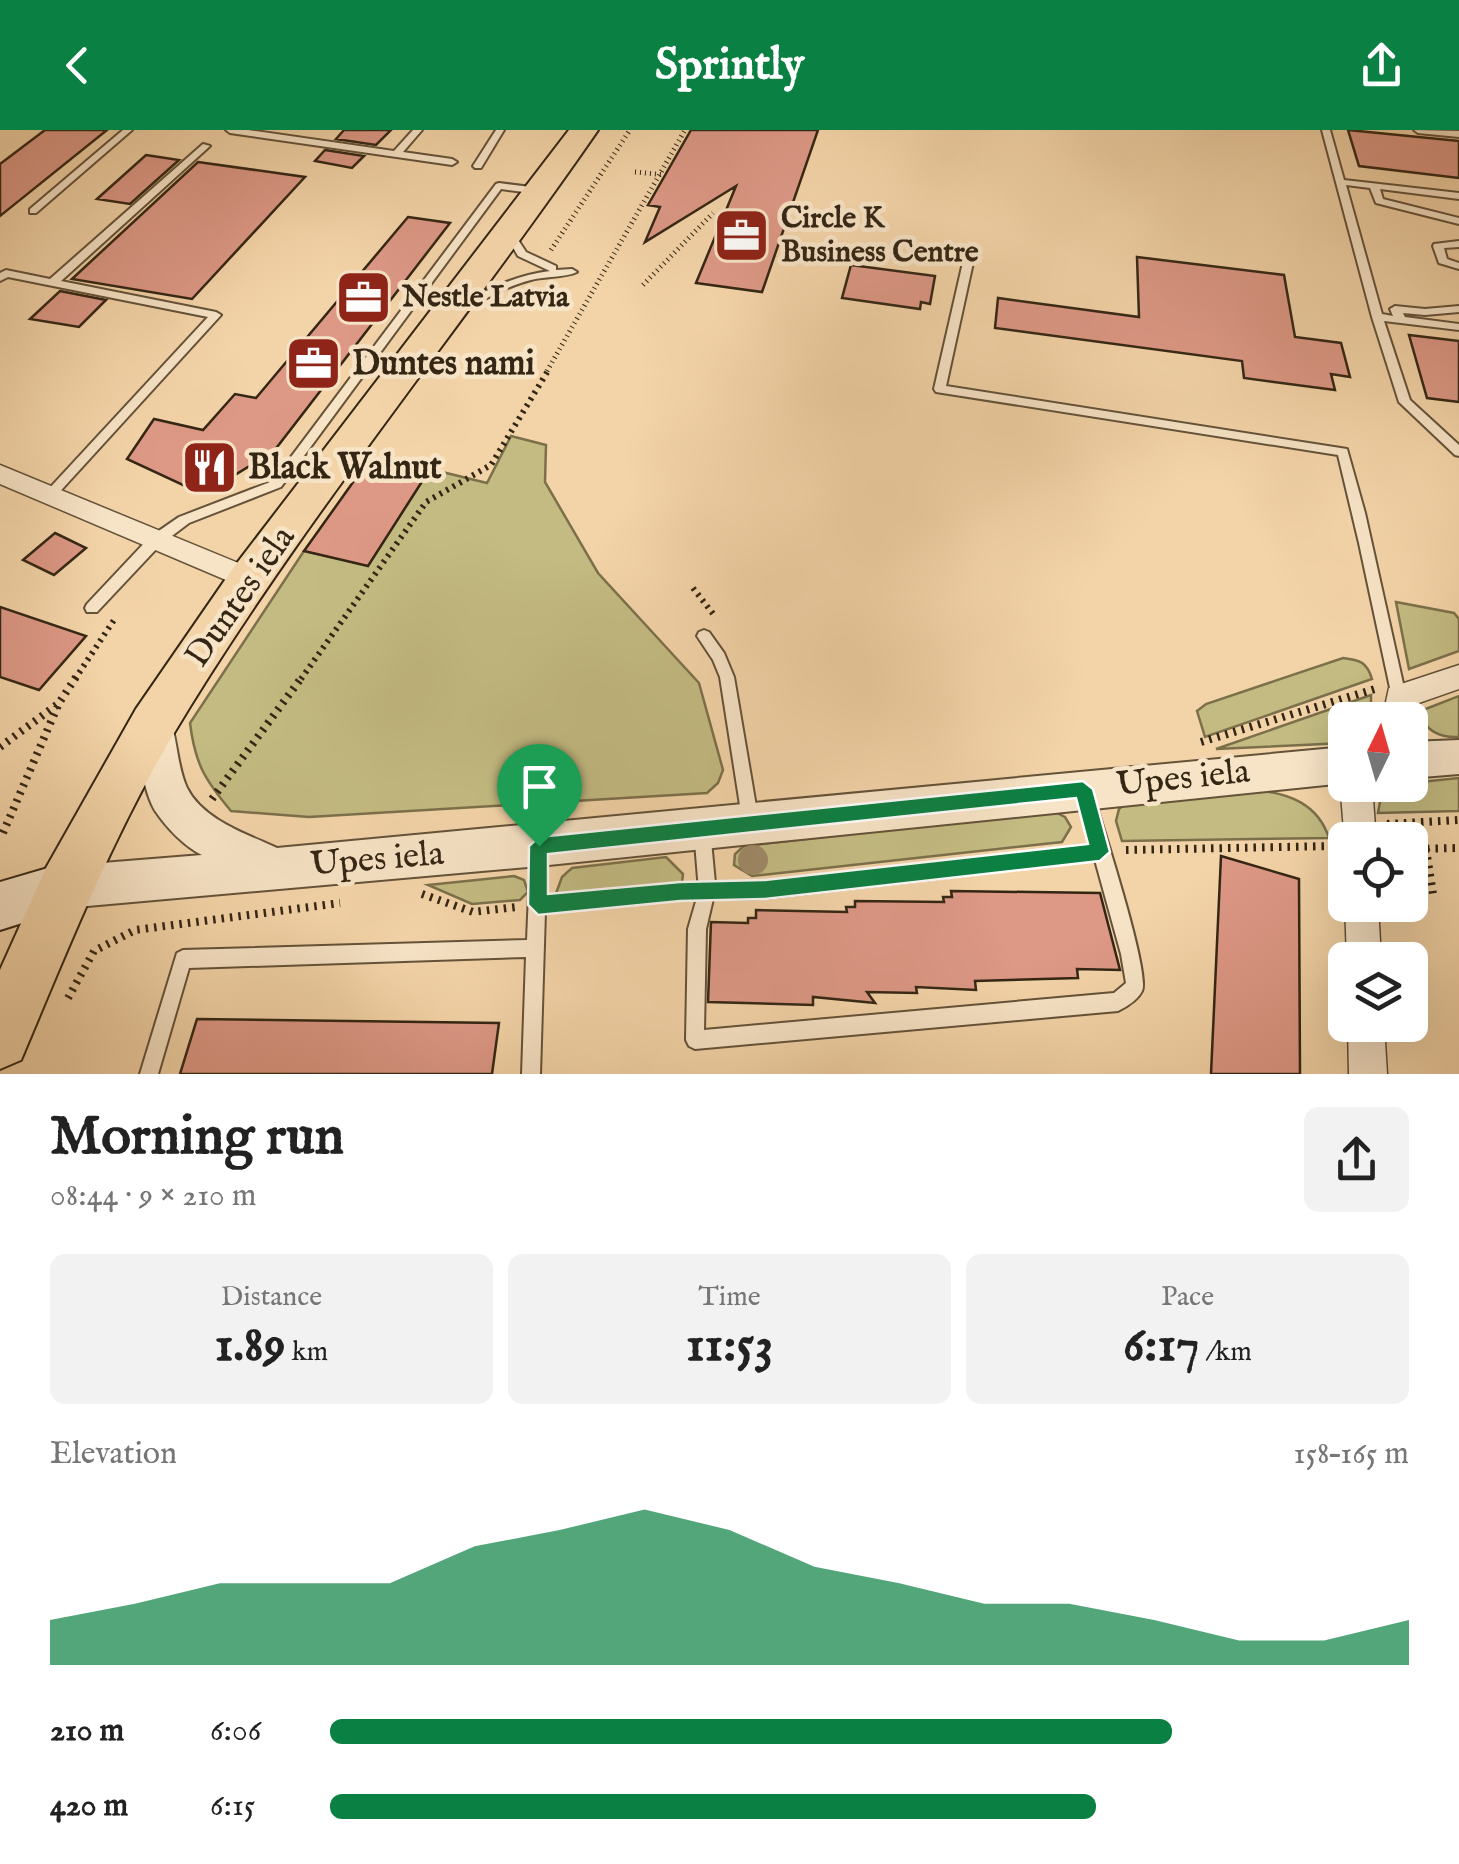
<!DOCTYPE html>
<html lang="en">
<head>
<meta charset="utf-8">
<style>
	:root { --surface:#fff; --page:#f2f2f2; --text:#222; --muted:#767676; --accent:#0b8043 }
	body { margin:0; font-family:"IM FELL English",serif; background:var(--page); color:var(--text); height:100vh; display:flex; flex-direction:column; font-size:38px; white-space:nowrap }
	* { box-sizing:border-box; margin:0 }
	p { font-size:32px; color:var(--muted) }
	.icon { flex:none; width:55px; height:55px; fill:none; stroke:currentColor; stroke-width:2; stroke-linecap:round; stroke-linejoin:round }
	.map { position:relative; height:944px; overflow:hidden }
	.panel { display:flex; flex-direction:column; background:var(--surface); flex:1 }
	.panel>* { flex:none }
	.needle { width:65px; rotate:5deg }
	.fabs { position:absolute; left:1328px; top:572px; display:grid; gap:20px }
	.fabs a { display:grid; place-items:center; width:100px; height:100px; border-radius:15px; background:var(--surface); box-shadow:0 10px 40px #0002; font-size:50px }
	.pin { position:absolute; display:grid; place-items:center; width:85px; height:85px; color:#fff; margin:-102px -42px; border-radius:50% 50% 50% 0; rotate:-45deg; box-shadow:0 0 10px #0007 }
	.pin .icon { rotate:45deg }
	.round { display:grid; place-items:center; flex:none; width:105px; height:105px; border-radius:15px; background:var(--page) }
	.summary { display:flex; align-items:center; justify-content:space-between; height:170px; padding:0 50px }
	h1 { font-size:55px; font-weight:800; line-height:75px }
	.stats { display:grid; grid-template-columns:repeat(3,1fr); gap:15px; height:170px; padding:10px 50px }
	.stats div { display:grid; align-content:center; border-radius:15px; background:var(--page); text-align:center }
	.stats b { font-size:50px; font-weight:800 }
	.stats small { font-size:28px; font-weight:400 }
	.stats p { font-size:28px }
	.chart { height:280px; padding:20px 50px }
	.chart p { display:flex; justify-content:space-between }
	.chart svg { width:100%; height:180px; margin-top:10px; fill:var(--accent); opacity:.7 }
	ul { padding:0 50px; list-style:none; font-size:32px }
	li { display:grid; grid-template-columns:160px 120px 1fr; align-items:center; height:75px }
	li i { height:25px; border-radius:12px; background:var(--accent) }
	header { display:flex; justify-content:space-between; align-items:center; height:130px; padding:0 50px; background:var(--accent); color:#fff; font-size:45px; font-weight:800 }
	.map>svg:first-child { display:block }
</style>
</head>
<body>
<header><svg class="icon" aria-label="back" viewBox="0 0 24 24"><path d="M15 5l-7 7 7 7"/></svg>Sprintly<svg class="icon" aria-label="share" viewBox="0 0 24 24"><path d="M12 15V3M7 8l5-5 5 5M5 13v7h14v-7"/></svg></header>
<div class="map">
<svg width="1459" height="944" viewBox="0 0 1459 944">
	<rect width="100%" height="100%" fill="#f3d4a8"/>
	<filter id="stains"><feTurbulence type="fractalNoise" baseFrequency=".002" numOctaves="4"/><feColorMatrix values="0 0 0 0 .2 0 0 0 0 .09 0 0 0 0 .02 0 0 0 .5 -.17"/></filter>
	<radialGradient id="worn" r=".72"><stop offset=".6" stop-color="#630" stop-opacity="0"/><stop offset="1" stop-color="#630" stop-opacity=".3"/></radialGradient>
	<path fill="#c3bb82" stroke="#7c704b" stroke-width="2.5" d="M511,306l35,9 -1,37 53,91 101,110 24,87 -5,13 -11,10 -398,24 -78,-6c-26,-31 -36,-47 -41,-88l114,-172 64,14 62,-96 57,14z
		M1396,472l58,11 5,6v32l-50,18z
		M1343,528c17,2 24,4 29,21l-167,58 -8,-26 9,-7z
		M1371,565v25h-26v23l-129,6z
		M1459,566v41c-18,1 -39,-7 -36,-27z
		M1459,648v33l-81,2 4,-22 9,-6z
		M1255,660c34,3 63,14 74,48l-207,3 -6,-20 3,-12 10,-8z
		M1053,681l12,6 6,10 -9,15 -310,34 -18,-11 1,-11 9,-8z
		M666,727l17,17 -1,9 -127,13 7,-19 10,-9z
		M514,746l10,4 4,12 -8,8 -48,4 -44,-19z"/>
	<path fill="#dd9886" stroke="#342614" stroke-width="2.5" d="M45,0h62l-107,86v-52z
		M344,0h47l-15,15 -40,-6z
		M691,0h127l-56,162 -66,-9 40,-97 -91,56 15,-35 -12,-2z
		M1348,0l111,11v37l-100,-12z
		M325,20l39,6 -12,12 -37,-7z
		M146,25l33,5 -49,44 -33,-5z
		M198,32l107,15 -113,122 -120,-20z
		M408,87l42,6 -176,228 -44,27 -45,8 -58,-27 27,-40 49,11 32,-36 21,4z
		M1137,127l147,18 11,62 46,6 9,34 -19,-3 4,16 -91,-12 -2,-17 -247,-33 3,-30 141,19z
		M851,135l84,11 -5,28 -9,-2 -1,7 -78,-11z
		M60,161l46,9 -27,27 -49,-8z
		M1409,205l50,6v61l-32,-4z
		M371,327l59,12 -62,97 -64,-15z
		M55,403l31,15 -32,27 -31,-15z
		M0,477l86,29 -47,54 -39,-13z
		M1221,726l78,23 1,195h-89z
		M951,761l149,2 20,77 -43,-1 1,9 -103,3 1,9 -60,-3 1,6 -50,-1 8,11 -62,-6v8l-105,-3 3,-80 37,1v-5h8v-8l91,2 -1,-5h9v-6l89,1 -1,-5h9z
		M197,889l302,4 -7,51h-312z"/>
	<g fill="none" stroke-linecap="round" stroke-linejoin="round">
		<defs>
			<path id="service" d="M123,0h9l-96,83h-6v-4z
				M226,0h22l146,21 19,-21h9l-19,22 49,7 5,3 -5,3 -222,-32z
				M496,0h8l-23,38h-6l-2,-2z
				M1322,0h8l14,50 115,13v6l-79,-10 3,10 76,19v6l-83,-21 -6,-15 -24,-3 36,129 11,2 -3,-7 5,-3 30,3 34,-3v6l-34,3 -22,-2 2,4 54,7v6l-75,-9 26,79 49,45v11l-4,-1 -56,-53 -27,-85z
				M1414,0l45,1v6l-41,-4z
				M203,14l7,2 -149,135 155,31 5,3 -167,183h-8l-2,-3 2,-3 162,-175 -200,-40 -8,4v-8l6,-3 44,9z
				M499,53l40,5 5,3 -5,3 -38,-5 -220,298 -92,36 -29,22 -63,67h-10l-2,-4 2,-4 63,-67 29,-20 94,-36 223,-297z
				M510,101l3,1 13,20 30,14v4l16,-1 5,3c-13,6 -31,4 -46,8 -24,6 -45,18 -65,30h-8v-4c30,-17 58,-31 92,-35l-32,-15 -13,-22z
				M1459,111v6l-15,1 3,11 12,4v6l-20,-6 -6,-17 1,-2z
				M969,125l5,3 -28,128 401,63 18,64 41,184 -2,4 -5,2 -5,-2 -2,-4 -33,-154 -21,-88 -402,-63 -2,-3 30,-131z
				M704,500l5,2 15,21 10,24 24,141 -2,5 -6,2 -6,-2 -2,-5 -22,-141 -7,-17 -16,-24 2,-4z
				M1085,657l6,2 2,5c8,28 58,180 49,197 -4,9 -16,16 -24,20l-423,38 -6,-3 -3,-6 2,-111 11,-38 -5,-61 2,-5 6,-3 6,3 2,5 5,53 50,-1 326,-37 -14,-51 2,-5zM1095,730l26,94 5,29 -12,10 -410,37 2,-101 7,-30 52,-1z
				M539,709l6,3 2,5 -7,227h-18l4,-117 -337,11 -31,106h-18l37,-121 6,-3 344,-10 4,-93 2,-5z"/>
			<path id="minor" d="M0,335l260,107 4,7 -4,7 -10,4 -10,-4 -240,-102z
				M1459,535v24l-46,16 -3,19v-4h-28l7,-32z
				M1345,655h36l-8,14 3,41 -31,3 -4,-49z
				M1345,773l33,2 3,55h-34z
				M1348,895h36l3,49h-38z"/>
			<path id="tertiary" d="M153,577l14,5c11,24 9,52 20,76 16,32 60,46 90,60l1068,-101v36l-806,83 -474,42 -15,-6 -6,-15 6,-15 15,-6 137,-11c-17,-8 -36,-28 -46,-43 -12,-17 -25,-83 -17,-100z
				M1459,610v34l-49,4v-36z"/>
			<path id="secondary" d="M65,733l17,7 7,17 -7,17 -82,26v-48z"/>
			<path id="primary" d="M569,0h29c-140,203 -300,395 -427,608 -60,102 -104,213 -150,322l-21,9v-99l46,-102 90,-159 98,-142z"/>
		</defs>
		<use href="#service" stroke="#645239" stroke-width="4"/>
		<use href="#minor" stroke="#645239" stroke-width="3"/>
		<use href="#tertiary" stroke="#645239" stroke-width="4"/>
		<use href="#secondary" stroke="#342614" stroke-width="4"/>
		<use href="#primary" stroke="#342614" stroke-width="4"/>
		<path stroke="#342614" stroke-width="5" stroke-dasharray="1 4" stroke-linecap="butt" d="M635,42l30,3
			M551,120l79,-120
			M643,155l70,-72
			M547,241l138,-241"/>
		<path stroke="#342614" stroke-width="6" stroke-dasharray="2.5 5" stroke-linecap="butt" d="M693,458l21,27
			M75,549l39,-59
			M301,549l125,-177 65,-37 58,-96"/>
		<path stroke="#342614" stroke-width="8" stroke-dasharray="2.5 6" stroke-linecap="butt" d="M1201,612l174,-53
			M0,617l58,-43
			M212,669l90,-122
			M1387,694l72,-4
			M3,703l56,-130 17,-26
			M1410,719l49,-1
			M1426,719l7,45
			M1126,720l208,-4
			M422,764l51,18 43,-5
			M559,773l127,-12
			M68,868l26,-47 41,-21 205,-27"/>
		<use href="#service" fill="#f7e3c6" fill-rule="evenodd"/>
		<use href="#minor" fill="#f7e3c6" fill-rule="evenodd"/>
		<use href="#tertiary" fill="#f7e3c6" fill-rule="evenodd"/>
		<use href="#secondary" fill="#f7e3c6" fill-rule="evenodd"/>
		<use href="#primary" fill="#f3d4a8" fill-rule="evenodd"/>
	</g>
	<circle fill="#9e8966" cx="753" cy="730" r="15"/>
	<path fill="#0b8043" stroke="#fff" stroke-width="2.5" fill-rule="evenodd" d="M1083,651l10,8 17,63 -10,9 -335,38 -85,2 -142,14 -10,-10 1,-59 10,-9zM1076,668l12,46 -323,36 -85,2 -132,12v-40z"/>
	<defs>
		<symbol id="office-square" viewBox="-11 -11 22 22"><rect x="-9" y="-9" width="18" height="18" rx="4" fill="#8f2418" stroke="#f7e3c6"/><path d="M-6-3h4V-5.5h4V-3h4V5H-6ZM-1-4.5V-3h2v-1.5ZM-6 0V1H6V0Z" fill="#fff"/></symbol>
		<symbol id="restaurant-square" viewBox="-11 -11 22 22"><rect x="-9" y="-9" width="18" height="18" rx="4" fill="#8f2418" stroke="#f7e3c6"/><path d="M-5-6h1v4h1v-4h1v4h1v-4h1v5L-1.5 .5V6h-2V.5L-5-1ZM5-6V6H3V1.5H1.5Q1.5-4 5-6Z" fill="#fff"/></symbol>
	</defs>
	<g fill-rule="evenodd">
		<use href="#office-square" x="710" y="74" width="63" height="63"/>
		<use href="#office-square" x="332" y="136" width="63" height="63"/>
		<use href="#office-square" x="282" y="202" width="63" height="63"/>
		<use href="#restaurant-square" x="178" y="306" width="63" height="63"/>
	</g>
	<g text-anchor="middle" dominant-baseline="central" stroke-width="9" stroke-linejoin="round" paint-order="stroke">
		<g font-size="30" font-weight="bold" fill="#342614" stroke="#f7e3c6" text-anchor="start">
			<text x="781" y="89">Circle K<tspan x="781" dy="34">Business Centre</tspan></text>
			<text x="402" y="168">Nestle Latvia</text>
		</g>
		<g font-size="35" font-weight="bold" fill="#342614" stroke="#f7e3c6" text-anchor="start">
			<text x="352" y="234">Duntes nami</text>
			<text x="248" y="338">Black Walnut</text>
		</g>
		<g font-size="35" fill="#342614" stroke="#f7e3c6">
			<text transform="translate(241 467) rotate(-55)">Duntes iela</text>
			<text transform="translate(1183 649) rotate(-6)">Upes iela</text>
			<text transform="translate(377 730) rotate(-5)">Upes iela</text>
		</g>
	</g>
	<rect width="100%" height="100%" filter="url(#stains)"/>
	<rect width="100%" height="100%" fill="url(#worn)"/>
</svg>
<div class="fabs">
<a><svg class="needle" viewBox="-14 -14 28 28"><path d="M0-13l5 13h-10z" fill="#e53935"/><path d="M0 13l5-13h-10z" fill="#767676"/></svg></a>
<a><svg class="icon" aria-label="locate" viewBox="0 0 24 24"><circle cx="12" cy="12" r="6"/><path d="M12 2v4M12 18v4M2 12h4M18 12h4"/></svg></a>
<a><svg class="icon" aria-label="layers" viewBox="0 0 24 24"><path d="M12 4l9 5-9 5-9-5zM3 14l9 5 9-5"/></svg></a>
</div>
<div class="pin" style="left:539px;top:716px;background:#1e9e55"><svg class="icon" aria-label="arrive" viewBox="0 0 24 24"><path d="M6 21V4h12l-3 4 3 4H6"/></svg></div>
</div>
<section class="panel">
<div class="summary"><div><h1>Morning run</h1><p>08:44 · 9 × 210 m</p></div><a class="round"><svg class="icon" aria-label="share" viewBox="0 0 24 24"><path d="M12 15V3M7 8l5-5 5 5M5 13v7h14v-7"/></svg></a></div>
<div class="stats">
<div><p>Distance</p><b>1.89<small> km</small></b></div>
<div><p>Time</p><b>11:53</b></div>
<div><p>Pace</p><b>6:17<small> /km</small></b></div>
</div>
<div class="chart"><p><span>Elevation</span>158–165 m</p>
<svg viewBox="0 0 160 44" preserveAspectRatio="none"><path d="M0 44V33L10 29L20 24L30 24L40 24L50 15L60 11L70 6L80 11L90 20L100 24L110 29L120 29L130 33L140 38L150 38L160 33V44z"/></svg>
</div>
<ul>
<li><b>210 m</b>6:06<i style="width:78%"></i></li>
<li><b>420 m</b>6:15<i style="width:71%"></i></li>
</ul>
</section>
</body>
</html>
